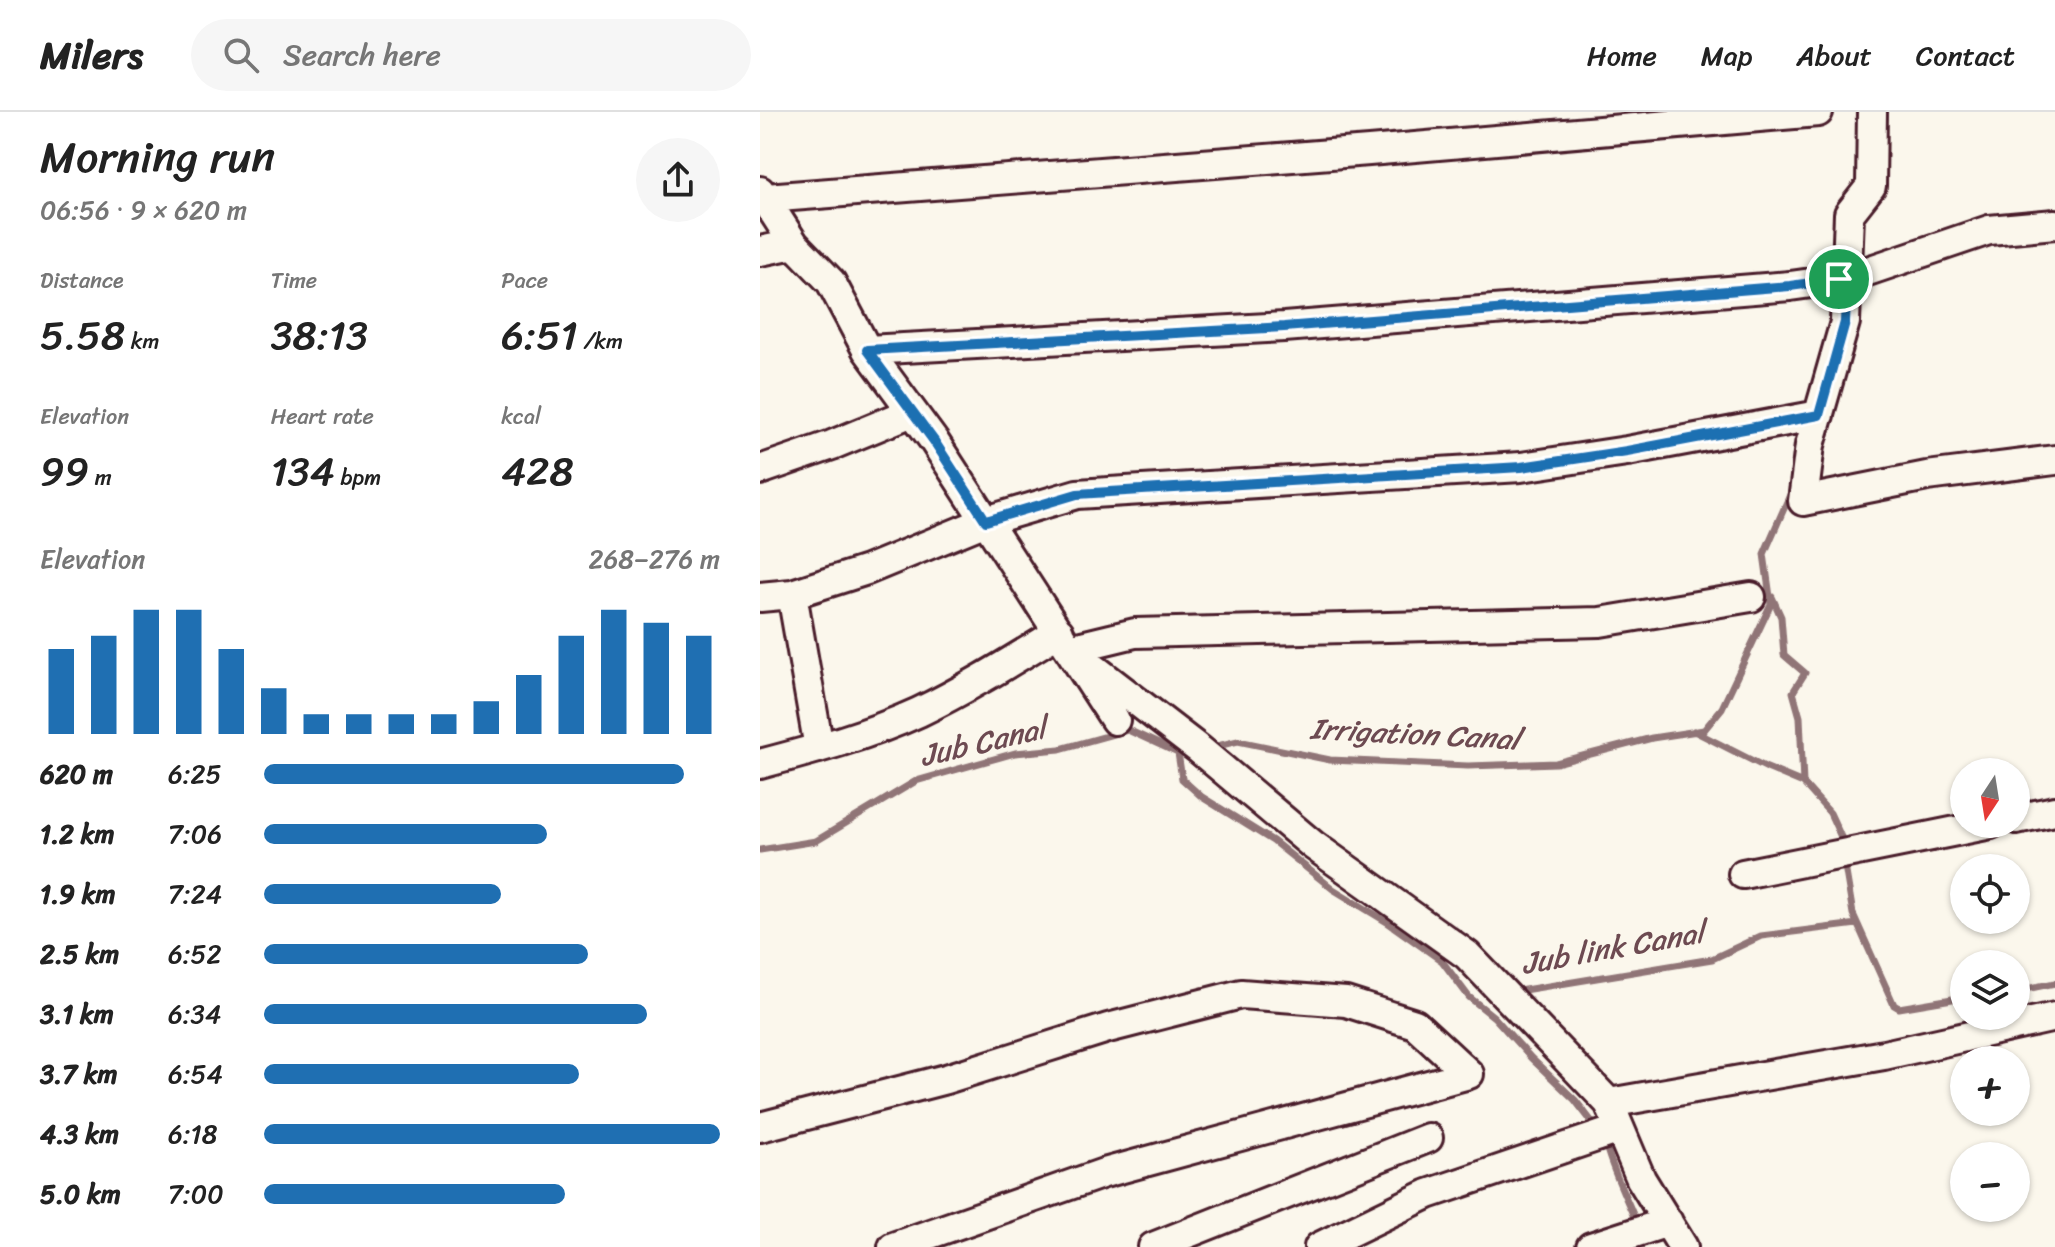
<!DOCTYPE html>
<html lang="en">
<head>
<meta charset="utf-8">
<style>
	:root { --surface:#fff; --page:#f6f6f6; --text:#222; --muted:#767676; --line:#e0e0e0; --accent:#1f6fb2 }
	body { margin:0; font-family:Sriracha,sans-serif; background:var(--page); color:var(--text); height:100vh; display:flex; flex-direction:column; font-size:30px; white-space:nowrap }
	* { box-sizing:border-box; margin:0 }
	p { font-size:26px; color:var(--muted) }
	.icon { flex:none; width:44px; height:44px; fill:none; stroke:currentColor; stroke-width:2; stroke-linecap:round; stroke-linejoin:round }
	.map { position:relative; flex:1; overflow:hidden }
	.drawer { display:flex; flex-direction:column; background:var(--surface); width:760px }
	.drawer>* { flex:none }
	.needle { width:52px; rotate:192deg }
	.tools { position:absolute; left:1190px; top:646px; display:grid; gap:16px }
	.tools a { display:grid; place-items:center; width:80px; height:80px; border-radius:50%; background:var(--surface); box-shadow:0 2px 6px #0004; font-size:40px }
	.pin { position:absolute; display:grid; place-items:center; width:68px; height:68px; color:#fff; margin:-34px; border:4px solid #fff; border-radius:50%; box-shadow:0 2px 8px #0007 }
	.round { display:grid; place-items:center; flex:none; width:84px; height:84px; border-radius:42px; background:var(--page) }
	.head { display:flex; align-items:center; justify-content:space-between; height:136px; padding:0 40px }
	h1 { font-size:44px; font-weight:600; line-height:60px }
	.metrics { display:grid; grid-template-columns:repeat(3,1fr); gap:12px; height:136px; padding:8px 40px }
	.metrics div { display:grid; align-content:center }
	.metrics b { font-size:40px; font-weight:600 }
	.metrics small { font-size:22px; font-weight:400 }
	.metrics p { font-size:22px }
	.chart { height:224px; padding:16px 40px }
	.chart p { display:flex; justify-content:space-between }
	.chart svg { width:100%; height:144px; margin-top:8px; stroke:var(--accent); stroke-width:6 }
	ul { padding:0 40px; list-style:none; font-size:26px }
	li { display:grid; grid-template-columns:128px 96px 1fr; align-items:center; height:60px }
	li i { height:20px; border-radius:10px; background:var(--accent) }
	header { display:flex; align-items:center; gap:48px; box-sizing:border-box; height:112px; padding:0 40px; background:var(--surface); border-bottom:2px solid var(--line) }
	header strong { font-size:38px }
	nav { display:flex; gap:44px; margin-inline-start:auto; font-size:28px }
	.search { width:560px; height:72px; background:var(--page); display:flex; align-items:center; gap:20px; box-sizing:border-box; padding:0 28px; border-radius:44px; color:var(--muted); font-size:30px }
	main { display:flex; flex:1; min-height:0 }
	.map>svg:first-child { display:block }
</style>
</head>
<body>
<header>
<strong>Milers</strong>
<div class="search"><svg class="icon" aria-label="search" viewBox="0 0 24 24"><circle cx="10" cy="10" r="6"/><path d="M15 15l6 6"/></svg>Search here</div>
<nav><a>Home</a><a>Map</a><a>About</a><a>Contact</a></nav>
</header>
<main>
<section class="drawer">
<div class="head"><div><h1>Morning run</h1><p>06:56 · 9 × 620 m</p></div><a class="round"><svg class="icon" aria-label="share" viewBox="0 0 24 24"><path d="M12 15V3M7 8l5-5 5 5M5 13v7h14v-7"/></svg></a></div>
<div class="metrics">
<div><p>Distance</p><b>5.58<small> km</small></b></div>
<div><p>Time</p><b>38:13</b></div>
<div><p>Pace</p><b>6:51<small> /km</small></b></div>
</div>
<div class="metrics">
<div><p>Elevation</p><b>99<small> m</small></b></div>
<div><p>Heart rate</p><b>134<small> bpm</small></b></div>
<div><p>kcal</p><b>428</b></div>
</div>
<div class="chart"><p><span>Elevation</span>268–276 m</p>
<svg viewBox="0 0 160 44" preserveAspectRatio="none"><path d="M5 44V18M15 44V14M25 44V6M35 44V6M45 44V18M55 44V30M65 44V38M75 44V38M85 44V38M95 44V38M105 44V34M115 44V26M125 44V14M135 44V6M145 44V10M155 44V14"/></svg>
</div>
<ul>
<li><b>620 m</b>6:25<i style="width:92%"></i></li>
<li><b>1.2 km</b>7:06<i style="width:62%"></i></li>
<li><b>1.9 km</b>7:24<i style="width:52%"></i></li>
<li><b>2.5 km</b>6:52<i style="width:71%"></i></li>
<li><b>3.1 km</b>6:34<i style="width:84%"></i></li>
<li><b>3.7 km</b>6:54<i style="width:69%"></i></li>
<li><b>4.3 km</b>6:18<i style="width:100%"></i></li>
<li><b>5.0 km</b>7:00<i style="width:66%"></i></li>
</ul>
</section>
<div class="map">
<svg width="1295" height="1135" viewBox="0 0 1295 1135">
	<rect width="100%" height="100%" fill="#fbf7ec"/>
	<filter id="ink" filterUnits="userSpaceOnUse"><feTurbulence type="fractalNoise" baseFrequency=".0125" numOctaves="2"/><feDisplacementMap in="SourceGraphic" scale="16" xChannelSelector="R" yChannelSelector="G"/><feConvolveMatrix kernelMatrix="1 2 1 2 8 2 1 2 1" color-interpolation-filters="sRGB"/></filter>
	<g filter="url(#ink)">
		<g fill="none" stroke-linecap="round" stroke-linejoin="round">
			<path stroke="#907477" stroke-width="7" d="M1012,485l9,20 3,38 21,18 -12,19 7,25 3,66
				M934,619l73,37 36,15 27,30 11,24 2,11
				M449,636l29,-7 92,19 138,6 88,-3 96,-25 52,-8 18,-22 49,-104 -7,-50 29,-66
				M429,639l-11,2 4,26 20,18 71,44 60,48 54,33 55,39 27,36 25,20 37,41 44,42 24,31
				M0,738l56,-9 100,-60 99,-28 45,-4 68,-19 50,23
				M1084,748l9,54 41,91 5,3 65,-11
				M1256,879l39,-8
				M752,880l200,-33 49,-23 96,-12
				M845,1030c7,29 22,56 33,85"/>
			<defs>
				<path id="street" d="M1112,0l-1,74 -22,28 -4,108 -35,123 -7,56 124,-25 128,-16
					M0,79l34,53 37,38 36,68 67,91 181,279
					M6,86l603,-47 449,-39
					M0,139l34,-7
					M107,238l417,-23 506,-41 57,-8 142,-48 66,-6
					M0,358l72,-25 80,-33
					M32,482l27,154
					M0,485l32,-3 75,-24 119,-49 91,-27 444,-27 106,-16 192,-36
					M309,537l131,101 113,95 154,110 142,148 32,76 42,68
					M309,537l66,-16 465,-11 151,-25
					M0,652c53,-14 109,-29 159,-52 48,-23 94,-52 140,-80
					M1256,707l39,-8
					M983,762l248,-50
					M849,991l275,-48 171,-38
					M0,1015l186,-48 162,-51 133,-34 105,8 69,22 54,50 -365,99 -211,74
					M393,1135l275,-109
					M559,1135l109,-53 192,-65
					M831,1135l77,-25"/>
			</defs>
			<use href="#street" stroke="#4a1f2b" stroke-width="34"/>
			<use href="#street" stroke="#fbf7ec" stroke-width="28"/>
		</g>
	</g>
	<g fill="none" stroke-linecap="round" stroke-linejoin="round" filter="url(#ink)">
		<defs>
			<path id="route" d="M1087,166l-2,44 -26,93 -192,36 -106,16 -444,27 -91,27 -52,-80 -67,-91 417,-23 506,-41z"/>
		</defs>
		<use href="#route" stroke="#fff" stroke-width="16"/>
		<use href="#route" stroke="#1f6fb2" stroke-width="10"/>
	</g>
	<g text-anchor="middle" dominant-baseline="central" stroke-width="6" stroke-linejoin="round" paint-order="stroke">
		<g font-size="30" font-style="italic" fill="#6d4a51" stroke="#fbf7ec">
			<text transform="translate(655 622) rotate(3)">Irrigation Canal</text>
			<text transform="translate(223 630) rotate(-13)">Jub Canal</text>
			<text transform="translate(853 836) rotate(-10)">Jub link Canal</text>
		</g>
	</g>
</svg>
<div class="tools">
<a><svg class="needle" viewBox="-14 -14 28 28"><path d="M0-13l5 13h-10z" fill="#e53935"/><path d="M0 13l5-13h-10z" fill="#767676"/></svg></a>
<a><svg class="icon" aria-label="locate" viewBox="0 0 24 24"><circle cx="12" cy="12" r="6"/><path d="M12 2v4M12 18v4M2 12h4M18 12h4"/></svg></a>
<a><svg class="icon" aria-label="layers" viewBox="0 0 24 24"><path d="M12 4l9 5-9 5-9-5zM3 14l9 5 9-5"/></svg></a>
<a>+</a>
<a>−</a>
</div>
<div class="pin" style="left:1079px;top:167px;background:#1e9e55"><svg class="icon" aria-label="arrive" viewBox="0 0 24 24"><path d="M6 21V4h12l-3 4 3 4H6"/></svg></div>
</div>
</main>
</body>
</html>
